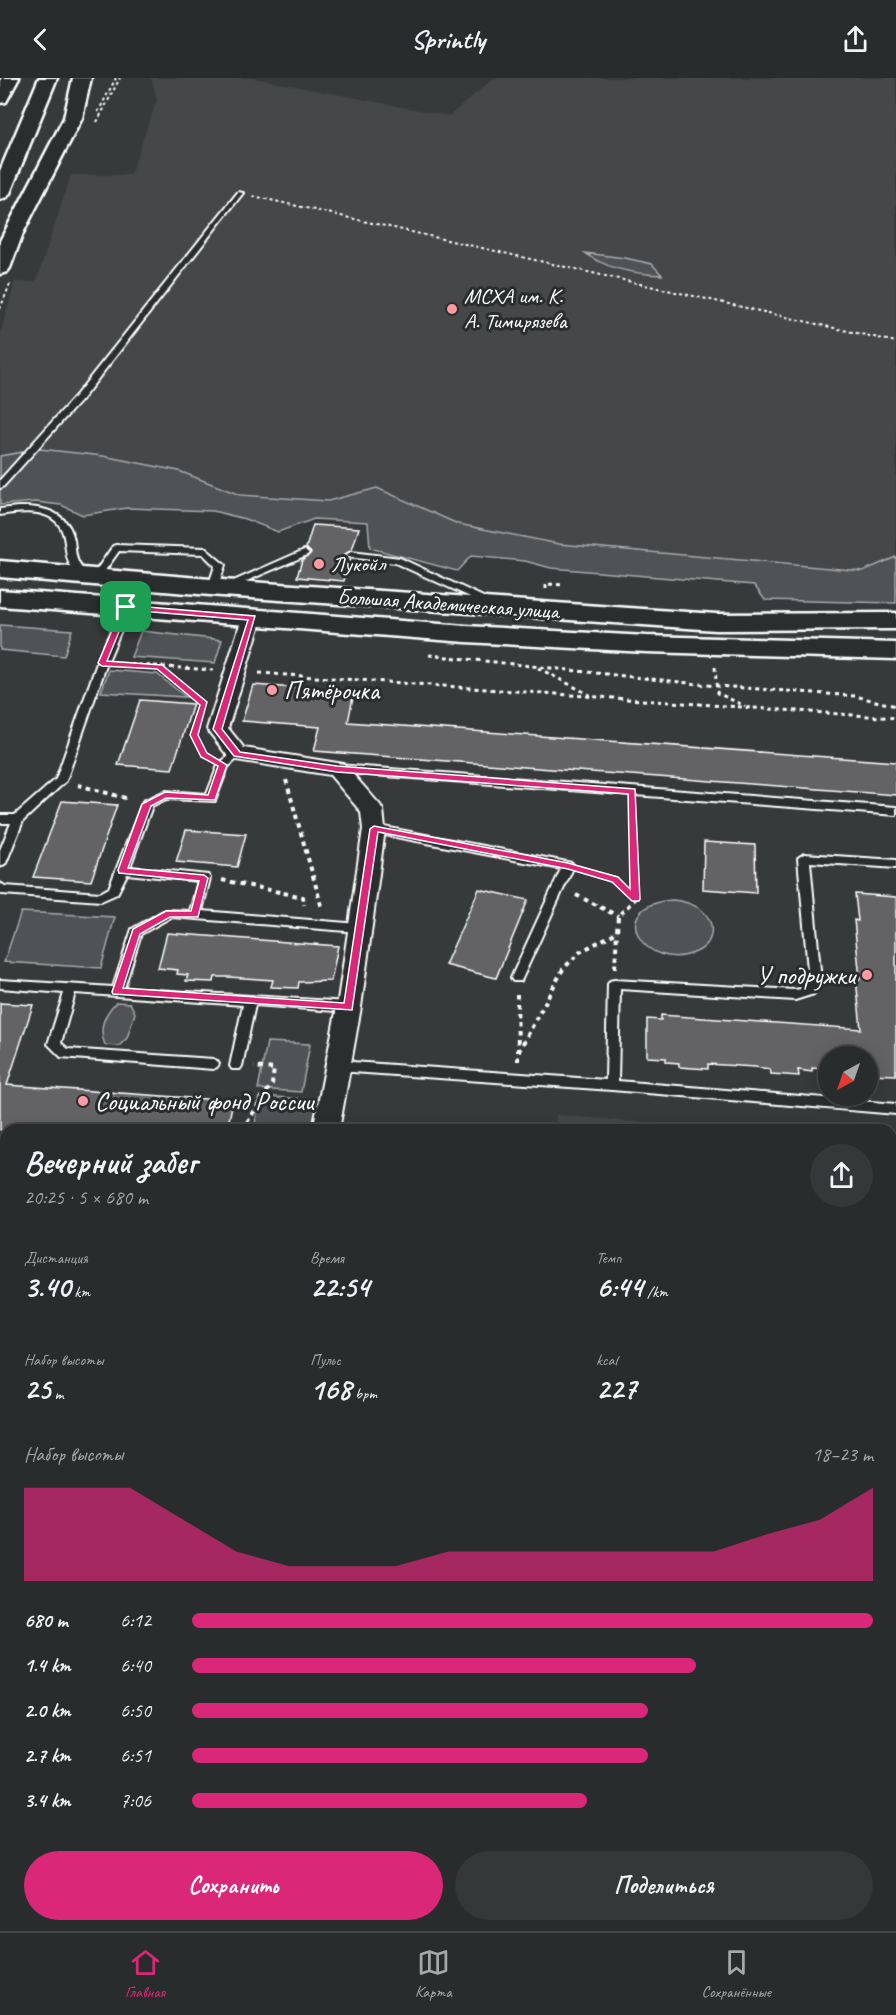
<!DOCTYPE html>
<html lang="ru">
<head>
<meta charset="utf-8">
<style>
	:root { --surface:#292c2c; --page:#353838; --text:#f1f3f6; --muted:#a5a7a9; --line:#454848; --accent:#db2777 }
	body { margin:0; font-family:Caveat,sans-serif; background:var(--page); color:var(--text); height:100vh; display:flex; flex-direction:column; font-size:22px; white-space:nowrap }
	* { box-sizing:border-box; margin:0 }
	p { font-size:20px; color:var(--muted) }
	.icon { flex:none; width:33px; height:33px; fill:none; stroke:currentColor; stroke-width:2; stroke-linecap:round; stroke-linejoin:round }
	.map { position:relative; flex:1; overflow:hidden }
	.sheet { position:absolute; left:0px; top:1046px; width:897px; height:808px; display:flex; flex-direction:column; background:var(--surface); border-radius:18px 18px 0 0; box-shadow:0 3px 15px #0003,0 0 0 2px var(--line) }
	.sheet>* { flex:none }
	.needle { width:39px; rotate:220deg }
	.buttons { position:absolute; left:818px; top:968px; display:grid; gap:12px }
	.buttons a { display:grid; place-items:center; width:60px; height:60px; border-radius:50%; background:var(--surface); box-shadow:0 3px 15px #0003,0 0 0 2px var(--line); font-size:30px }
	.pin { position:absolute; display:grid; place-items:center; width:51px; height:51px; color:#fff; margin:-26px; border-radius:12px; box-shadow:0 3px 9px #0006 }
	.round { display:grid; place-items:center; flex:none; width:63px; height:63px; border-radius:32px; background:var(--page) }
	.summary { display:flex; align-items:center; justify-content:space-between; height:102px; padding:0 24px }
	h1 { font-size:33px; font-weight:600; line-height:45px }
	.stats { display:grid; grid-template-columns:repeat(3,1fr); gap:9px; height:102px; padding:6px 24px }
	.stats div { display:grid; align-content:center }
	.stats b { font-size:30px; font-weight:600 }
	.stats small { font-size:16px; font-weight:400 }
	.stats p { font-size:16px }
	.chart { height:168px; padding:12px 24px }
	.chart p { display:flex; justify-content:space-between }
	.chart svg { width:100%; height:108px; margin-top:6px; fill:var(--accent); opacity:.7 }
	.button { display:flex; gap:12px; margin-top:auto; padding:12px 24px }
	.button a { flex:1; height:69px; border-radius:36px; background:var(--accent); color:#fff; font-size:24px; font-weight:600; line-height:69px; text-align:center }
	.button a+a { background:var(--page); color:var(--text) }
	ul { padding:0 24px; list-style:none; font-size:20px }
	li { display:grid; grid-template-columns:96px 72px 1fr; align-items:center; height:45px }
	li i { height:15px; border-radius:8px; background:var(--accent) }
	header { display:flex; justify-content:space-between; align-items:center; height:78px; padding:0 24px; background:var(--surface); font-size:27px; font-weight:600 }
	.tab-bar { display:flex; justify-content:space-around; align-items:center; height:84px; border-top:2px solid var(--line); background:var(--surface); font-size:16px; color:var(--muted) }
	.tab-bar a { display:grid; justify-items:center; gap:3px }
	.tab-bar .selected { color:var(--accent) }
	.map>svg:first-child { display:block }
</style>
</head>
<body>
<header><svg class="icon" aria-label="back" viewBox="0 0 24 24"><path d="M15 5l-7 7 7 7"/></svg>Sprintly<svg class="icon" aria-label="share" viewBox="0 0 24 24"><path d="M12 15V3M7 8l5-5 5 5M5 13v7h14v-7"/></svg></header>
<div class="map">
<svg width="896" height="1853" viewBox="0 0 896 1853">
	<rect width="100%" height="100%" fill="#373a3b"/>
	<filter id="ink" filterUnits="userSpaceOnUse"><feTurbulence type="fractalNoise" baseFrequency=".0167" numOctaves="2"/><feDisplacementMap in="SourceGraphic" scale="12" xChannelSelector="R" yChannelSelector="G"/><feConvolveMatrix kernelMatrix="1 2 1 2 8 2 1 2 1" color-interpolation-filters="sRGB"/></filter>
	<g filter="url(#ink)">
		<path fill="#444748" d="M151,0h102l196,38 45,-38h402v502l-260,-16 -249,-46 -387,-27v-156l15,-53h21l35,-107h59l27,-75z
			M556,1037l162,14h-163z
			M891,1067h5v608h-5z"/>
		<path fill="#505354" stroke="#a8a9aa" stroke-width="1.5" d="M585,175l40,5 27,6 10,11c-26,-1 -56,-6 -77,-22z
			M40,371l63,7 76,15 61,24 88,6 49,-13 81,36 101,20 304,27 33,-14v46l-131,-3 -11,-15 -203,-17 -26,-7 -54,-5 -14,15 -87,-23 -2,-26 -54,-3 -36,13 -33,-13 -32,-8 -86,-3 -44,7 -22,-10 -26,-3 -35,3v-49z
			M0,547l72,5 -8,26 -64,-6z
			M141,553l81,9 -7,23 -84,-6z
			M109,592l48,4 29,23 -85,-5z
			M673,822c9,1 17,3 26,8 17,12 17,35 -3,44 -51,23 -94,-47 -23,-52z
			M21,834l94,5 -14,51 -97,-6z
			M116,924l14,1 5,10 -8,25 -8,8 -14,-1c-7,-17 -1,-30 11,-43z
			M267,964l43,2 -9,48 -43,-3z
			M260,1018l58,4 -6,29h-58z"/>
		<path fill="#636465" stroke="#fff" stroke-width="1.5" d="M313,447l46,3 -7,22 -8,5 6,4 -6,22 -47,-4 5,-17 9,-7 -5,-5z
			M253,607l101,7 -6,30 548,40v33l-582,-44 6,-24 -78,-6z
			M140,622l53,4 -21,65 -54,-4z
			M62,723l55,4 -26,76 -58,-4z
			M186,752l60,4 -9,33 -61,-5z
			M704,764l51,3 1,48 -53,-4z
			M479,811l49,11 -32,78 -51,-13z
			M855,816l41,3v178l-29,-1v-18h-39v13l-16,-1v4l-14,-2 1,6 -28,-2 -1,-5 -15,-2 -47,-3v5l-29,-2v-4l-13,-1v-4l-19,-1v-38l14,1v-5l200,14 -5,-51 4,1 -6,-59 4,1z
			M167,855l171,13 -7,35 -32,1 -1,6 -27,-1 2,-7 -45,-3h-13l-1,5 -28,-1 2,-6 -11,-1 1,-4 -20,-2z
			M0,925l33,2 -26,80 226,16 -6,29h-227z"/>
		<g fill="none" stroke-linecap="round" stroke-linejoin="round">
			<defs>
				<path id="lane" d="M238,114l5,1 -160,205 -80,89 -3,1v-8l77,-86z
					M18,429c25,-1 51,5 56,33 2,16 1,23 14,34v4h-6c-18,-15 -14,-21 -18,-41 -6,-30 -41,-26 -64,-22v-6z
					M116,467l89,3 20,17 -7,22 -5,3 -5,-3 7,-21 -12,-12 -84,-3 -20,28h-6v-4l20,-29z
					M304,472l5,3 -2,2 -79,34h-6l-2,-2z
					M351,474l49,6 96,45 -5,3 -3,-1 -93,-42 -47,-6 -2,-2z
					M126,526l5,3 -24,56 -41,118 -43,40 -17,42 -6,4v-17l11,-27h-11v-8h15l41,-36 41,-116 24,-56z
					M237,673l5,3 -14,13 -13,34 -49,-2 -14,7 -22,61 78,8 2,3 -8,33 157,13 6,4 -6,4 -188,-15 -30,17 -17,54 225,14 4,2 2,3 -2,3 -4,2 -94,-7 -13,61 -2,3h-8l-2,-3 13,-61 -168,-12 -14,50 7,6 145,10 4,2 2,3 -2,3 -4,2 -152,-12 -13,-13 16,-51 -64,-5v-8l113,7 19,-58 33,-19 25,1 8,-30 -71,-7 -10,20 -16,7 -99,-7 -2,-1v-10l5,3 95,7 9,-5 34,-87 22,-10 42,3 12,-31z
					M337,687l559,42v8l-563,-43 -1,-3 1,-3z
					M374,747l198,38 2,3 -53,115h-8l-2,-3 50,-109 -191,-37 -1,-3 1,-3z
					M804,776l92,6v8l-86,-6 11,119 -7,13 -19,6 -175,-11 -2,92 278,23v10l-284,-24 -274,-19 -4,-2 -2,-3 2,-3 4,-2 268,19 2,-96 2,-3 4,-1 181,10 11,-2 3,-7 -11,-123z
					M0,1084h6v10h-6z
					M0,1266h6v12h-6z
					M6,1649v40l-6,2v-40z"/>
				<path id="street" d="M252,534l7,2 3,4 -34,110 16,20 100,16 36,41 3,5 2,19 -24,178 -22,123h-26l24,-123 26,-178 -2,-17 -31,-37 -100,-16 -23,-30 35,-111 3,-4z
					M193,1848h37l2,5h-37z"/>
				<path id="secondary" d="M73,0h18l-9,40 -59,115 -13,35 -3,4 -7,2v-33l64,-123z
					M0,483l222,19 494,34 180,-1v16l-180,1 -494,-34 -222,-19z
					M0,512l466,36 180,10 250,7v16l-250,-7 -180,-10 -466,-36z"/>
				<path id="primary" d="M1,0h18l-13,24 -6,1z
					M39,0h18l-47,115 -3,4 -7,2v-28z"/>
			</defs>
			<use href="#lane" stroke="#fff" stroke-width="4"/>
			<use href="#street" stroke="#fff" stroke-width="4"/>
			<use href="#secondary" stroke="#fff" stroke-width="5"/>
			<use href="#primary" stroke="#fff" stroke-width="5"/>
			<path stroke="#fff" stroke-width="2" stroke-dasharray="3 3" stroke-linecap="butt" d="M98,34l18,-34
				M97,44l23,-44
				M253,118l643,146
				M0,231l10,-25"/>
			<path stroke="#fff" stroke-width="3" stroke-dasharray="4 4" stroke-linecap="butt" d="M546,511v-5l19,1
				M429,577l288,31 138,10 41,10
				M122,586l91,6
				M160,589l42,36
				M715,589l2,26 28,13
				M538,590l52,27
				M259,595l637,45
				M196,662l8,15 5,3"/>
			<path stroke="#fff" stroke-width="4" stroke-dasharray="4.5 4.5" stroke-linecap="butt" d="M286,702l36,128
				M78,707l51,14
				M586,793l29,8 20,20
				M222,802l81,17 1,8
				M576,817l42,21
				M615,890l2,-36
				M517,916l1,58
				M518,983v-8l45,-84 17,-17 37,-20 1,-16 17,-17 -3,-92
				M242,1052l30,-46 2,-15 -20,-2"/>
			<path stroke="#fff" stroke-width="5" stroke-dasharray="6 6" stroke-linecap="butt" d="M411,1853l2,-5"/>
			<use href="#lane" fill="#2a2d2e" fill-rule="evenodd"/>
			<use href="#street" fill="#2a2d2e" fill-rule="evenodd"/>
			<use href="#secondary" fill="#2a2d2e" fill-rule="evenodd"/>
			<use href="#primary" fill="#2a2d2e" fill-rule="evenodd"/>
		</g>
	</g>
	<path fill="#db2777" stroke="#fff" stroke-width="1.5" fill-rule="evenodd" d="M123,527l132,11 -33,113 18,23 97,14 298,23 5,110 -1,2h-7l-20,-19 -44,-13 -190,-37 -26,178 -239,-16 -1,-2 21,-63 33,-18h25l8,-30 -80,-8 -1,-3 24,-66 23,-12 43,3 10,-29 -17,-9 -11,-22 10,-30 -43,-36 -55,-3 -4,-3zM128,532l120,10 -35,109 21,27 103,16 291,22 2,95 -12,-12 -50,-14 -194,-37 -4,3 -26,174 -221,-15 17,-54 30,-17h28l10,-39 -4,-3 -76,-7 23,-62 15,-8 49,2 12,-35 -20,-12 -9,-18 9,-33 -45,-37 -55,-4z"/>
	<g fill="#ff9aa2" stroke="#2a2d2e" stroke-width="2">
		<circle cx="452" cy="231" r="6"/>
		<circle cx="319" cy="486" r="6"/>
		<circle cx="272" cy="612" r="6"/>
		<circle cx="867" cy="897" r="6"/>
		<circle cx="83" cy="1023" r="6"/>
	</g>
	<g text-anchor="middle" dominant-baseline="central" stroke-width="6" stroke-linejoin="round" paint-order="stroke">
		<g font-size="22" fill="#fff" stroke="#2a2d2e" text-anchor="start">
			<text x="464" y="218">МСХА им. К.<tspan x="464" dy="25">А. Тимирязева</tspan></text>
			<text x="331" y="486">Лукойл</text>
		</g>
		<g font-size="22" fill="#fff" stroke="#2a2d2e">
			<text transform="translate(448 526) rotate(4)">Большая Академическая улица</text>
		</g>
		<g font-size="26" fill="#fff" stroke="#2a2d2e" text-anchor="start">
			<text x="284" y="612">Пятёрочка</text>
			<text x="855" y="897" text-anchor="end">У подружки</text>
			<text x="95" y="1023">Социальный фонд России</text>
		</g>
	</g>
</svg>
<div class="buttons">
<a><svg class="needle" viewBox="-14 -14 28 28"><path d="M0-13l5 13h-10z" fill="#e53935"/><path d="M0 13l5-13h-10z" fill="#a5a7a9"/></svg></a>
</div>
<div class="pin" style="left:126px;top:529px;background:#1e9e55"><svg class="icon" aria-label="arrive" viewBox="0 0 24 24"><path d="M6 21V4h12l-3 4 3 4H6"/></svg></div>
<section class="sheet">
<div class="summary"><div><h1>Вечерний забег</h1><p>20:25 · 5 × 680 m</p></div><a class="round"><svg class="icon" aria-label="share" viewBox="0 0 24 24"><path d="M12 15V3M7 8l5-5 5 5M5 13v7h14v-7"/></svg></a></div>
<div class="stats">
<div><p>Дистанция</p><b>3.40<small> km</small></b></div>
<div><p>Время</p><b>22:54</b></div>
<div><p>Темп</p><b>6:44<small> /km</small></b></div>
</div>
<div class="stats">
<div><p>Набор высоты</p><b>25<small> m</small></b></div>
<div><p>Пульс</p><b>168<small> bpm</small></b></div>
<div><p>kcal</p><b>227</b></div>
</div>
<div class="chart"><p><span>Набор высоты</span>18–23 m</p>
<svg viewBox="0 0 160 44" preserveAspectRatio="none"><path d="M0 44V6L10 6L20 6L30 19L40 32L50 38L60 38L70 38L80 32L90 32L100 32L110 32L120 32L130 32L140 25L150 19L160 6V44z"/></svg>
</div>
<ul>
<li><b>680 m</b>6:12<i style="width:100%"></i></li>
<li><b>1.4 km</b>6:40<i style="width:74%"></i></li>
<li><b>2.0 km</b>6:50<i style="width:67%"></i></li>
<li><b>2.7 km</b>6:51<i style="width:67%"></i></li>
<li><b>3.4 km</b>7:06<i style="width:58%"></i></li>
</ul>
<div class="button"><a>Сохранить</a><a>Поделиться</a></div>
</section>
</div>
<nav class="tab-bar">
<a class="selected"><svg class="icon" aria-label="home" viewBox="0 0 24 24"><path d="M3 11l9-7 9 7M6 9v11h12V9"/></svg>Главная</a>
<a><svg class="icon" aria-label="map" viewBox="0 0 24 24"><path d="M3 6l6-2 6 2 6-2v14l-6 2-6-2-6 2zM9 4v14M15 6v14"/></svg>Карта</a>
<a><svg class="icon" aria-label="saved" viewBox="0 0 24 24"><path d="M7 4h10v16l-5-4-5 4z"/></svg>Сохранённые</a>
</nav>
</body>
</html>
